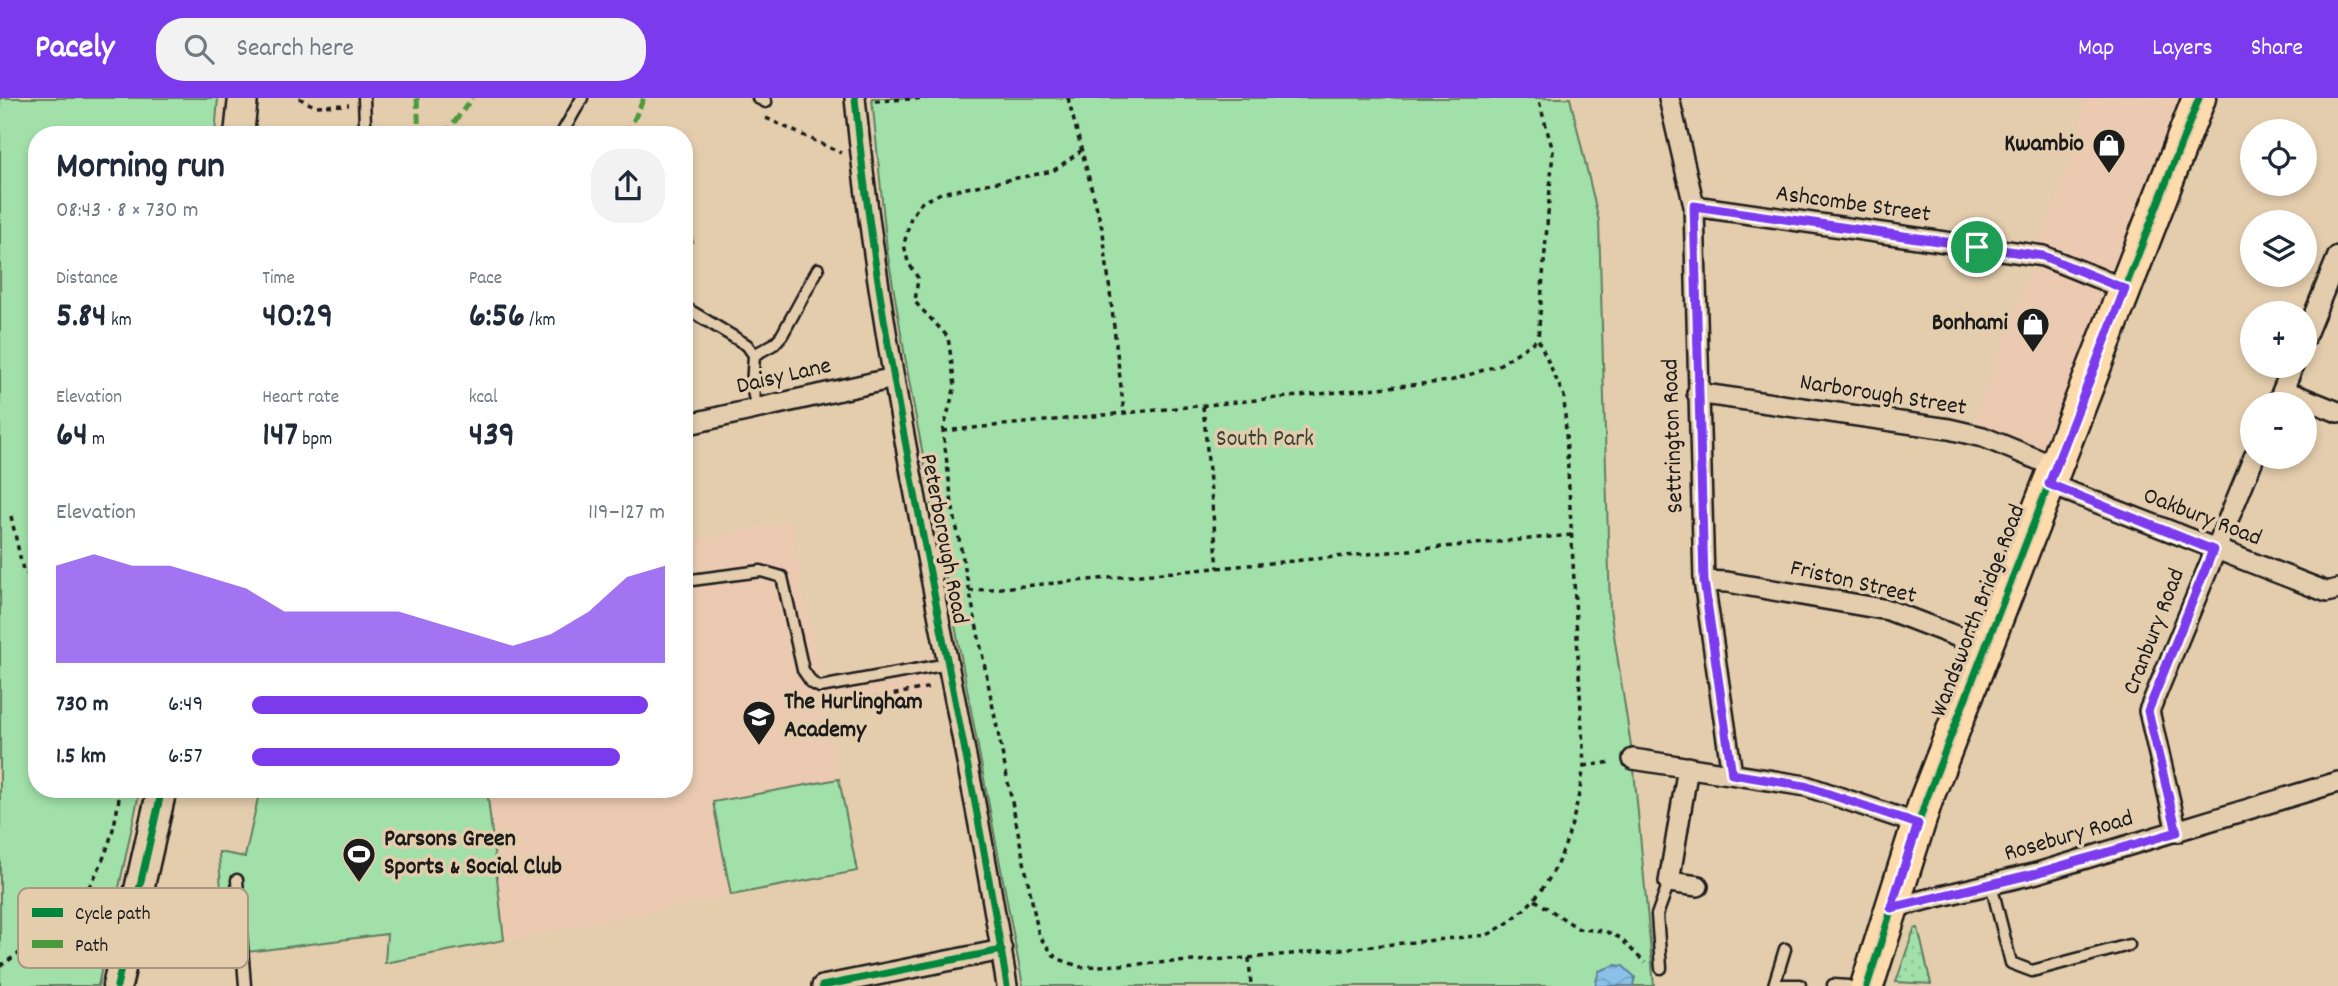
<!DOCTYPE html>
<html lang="en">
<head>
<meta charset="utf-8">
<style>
	:root { --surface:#fff; --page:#f2f2f3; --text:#1f2937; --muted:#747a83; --accent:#7c3aed }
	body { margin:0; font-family:Dekko,sans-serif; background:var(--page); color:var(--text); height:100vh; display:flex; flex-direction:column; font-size:26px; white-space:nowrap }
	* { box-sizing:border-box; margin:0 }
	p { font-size:23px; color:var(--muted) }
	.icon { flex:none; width:38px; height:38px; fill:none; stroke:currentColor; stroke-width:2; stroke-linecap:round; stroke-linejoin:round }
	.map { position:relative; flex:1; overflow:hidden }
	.side { position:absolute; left:28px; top:28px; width:665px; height:672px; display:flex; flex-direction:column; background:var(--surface); border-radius:28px; box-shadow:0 4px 10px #0003 }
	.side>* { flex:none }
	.buttons { position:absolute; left:2240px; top:21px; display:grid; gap:14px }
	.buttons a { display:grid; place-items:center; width:77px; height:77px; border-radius:50%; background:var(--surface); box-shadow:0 4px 10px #0003; font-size:35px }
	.pin { position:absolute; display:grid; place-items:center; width:60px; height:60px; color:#fff; margin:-30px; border:4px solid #fff; border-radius:50%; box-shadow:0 2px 7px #0007 }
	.round { display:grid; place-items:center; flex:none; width:74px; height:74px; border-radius:28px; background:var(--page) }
	.overview { display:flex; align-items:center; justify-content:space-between; height:119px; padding:0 28px }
	h1 { font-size:38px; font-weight:700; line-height:52px }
	.stats { display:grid; grid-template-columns:repeat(3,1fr); gap:10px; height:119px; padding:7px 28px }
	.stats div { display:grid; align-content:center }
	.stats b { font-size:35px; font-weight:700 }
	.stats small { font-size:19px; font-weight:400 }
	.stats p { font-size:19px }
	.chart { height:196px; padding:14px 28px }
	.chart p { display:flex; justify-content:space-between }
	.chart svg { width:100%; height:126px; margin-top:7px; fill:var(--accent); opacity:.7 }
	ul { padding:0 28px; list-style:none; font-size:23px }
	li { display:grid; grid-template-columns:112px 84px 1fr; align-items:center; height:52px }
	li i { height:18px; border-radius:9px; background:var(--accent) }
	header { display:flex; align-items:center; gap:42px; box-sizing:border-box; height:98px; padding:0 35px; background:var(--accent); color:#fff }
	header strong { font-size:33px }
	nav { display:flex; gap:38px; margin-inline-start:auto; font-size:24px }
	.search { width:490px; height:63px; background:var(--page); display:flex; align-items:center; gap:18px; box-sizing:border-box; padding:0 24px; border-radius:28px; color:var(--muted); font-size:26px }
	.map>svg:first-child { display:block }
</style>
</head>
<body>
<header>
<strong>Pacely</strong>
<div class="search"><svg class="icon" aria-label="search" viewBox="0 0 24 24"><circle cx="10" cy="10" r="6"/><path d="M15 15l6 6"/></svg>Search here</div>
<nav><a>Map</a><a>Layers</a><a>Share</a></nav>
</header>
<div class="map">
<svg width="2338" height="888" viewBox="0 0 2338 888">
	<defs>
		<pattern id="grass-dots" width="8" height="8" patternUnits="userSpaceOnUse" patternTransform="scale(1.75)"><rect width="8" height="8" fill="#a1e1a9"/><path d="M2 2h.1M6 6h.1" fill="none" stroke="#8ac091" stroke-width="1.8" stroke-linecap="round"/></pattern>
		<pattern id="water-waves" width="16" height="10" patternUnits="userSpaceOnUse" patternTransform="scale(1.75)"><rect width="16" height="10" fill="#8bc1e9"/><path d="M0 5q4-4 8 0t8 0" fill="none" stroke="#77a5c7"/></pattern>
	</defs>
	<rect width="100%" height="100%" fill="#e4cdad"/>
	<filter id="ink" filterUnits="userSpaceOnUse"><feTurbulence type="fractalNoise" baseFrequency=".0143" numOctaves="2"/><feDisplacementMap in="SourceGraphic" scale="14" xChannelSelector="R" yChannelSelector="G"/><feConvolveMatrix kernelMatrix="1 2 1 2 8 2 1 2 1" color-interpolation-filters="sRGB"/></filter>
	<g filter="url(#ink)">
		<path fill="#eccab1" d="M2087,0h103l-147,370 -76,-28 101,-272z
			M790,424l30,156 103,-20 7,37 -103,20 30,156 -353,69 -17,-151h197v-246z"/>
		<path fill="url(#grass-dots)" stroke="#5e7e62" stroke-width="2" d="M684,83l9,11c-10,15 -5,34 0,50l-9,3z
			M1918,830l13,56 -35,-2 18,-53z"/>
		<path fill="#a1e1a9" stroke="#5e7e62" stroke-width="2" d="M0,0h218l-3,37h-178v654h103l-42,197h-98z
			M872,0h698l29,123 11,388 23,150 21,227h-631l-113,-600 -23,-136z
			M839,681l18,92 -126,24 -18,-93z
			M260,691h227l17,151 -119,23 2,-29 -163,21 -5,-103 26,5z"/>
		<path fill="url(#water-waves)" stroke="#5f7f97" stroke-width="2" d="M1615,867l8,1 12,11 -2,9h-38l4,-15z"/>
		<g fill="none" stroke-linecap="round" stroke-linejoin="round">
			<defs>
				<path id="lane" d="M364,0l1,26 8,11
					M758,0l8,4
					M561,37l21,-37
					M684,209l63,38 7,10 -2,32 5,21
					M754,257l20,-11 8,-9 36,-66
					M684,483l77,-10 21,6 21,93 9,13 8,4 128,-23
					M237,782l8,106
					M1991,786l20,79 21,8 97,-26
					M1785,851l-11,36h26
					M1661,870l-4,-53 12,-33
					M1833,887l15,1"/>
				<path id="street" d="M855,0c29,300 105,591 152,888
					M1669,0l25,108 10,375 28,193
					M1694,108l349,50 82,33
					M2305,239l33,-81
					M2283,292l55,22
					M1697,295l252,36 34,8 73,30
					M2277,306l16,-38
					M684,327l210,-47
					M2049,386l278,108 11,-3
					M1704,483l23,1 161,28 99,38
					M1633,661l173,27 112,38
					M1688,669l-19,115 29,4
					M2177,734l-28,-121 105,-254
					M1891,810l146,-35 301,-91
					M822,888l180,-36"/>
				<path id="secondary" d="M239,37l4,-37
					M117,888l45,-197"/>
				<path id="primary" d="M1867,888l59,-186 273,-702"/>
			</defs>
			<use href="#lane" stroke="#1c1c1c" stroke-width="15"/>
			<use href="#street" stroke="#1c1c1c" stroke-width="24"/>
			<use href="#secondary" stroke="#1c1c1c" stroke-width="33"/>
			<use href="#primary" stroke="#1c1c1c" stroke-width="37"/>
			<path stroke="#1c1c1c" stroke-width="3.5" stroke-dasharray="5 5" stroke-linecap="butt" d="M299,0l15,8 35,-1
				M1068,0l35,134 21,181
				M875,3l52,-3
				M766,20l75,35
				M1082,52l-29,21 -112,22 -20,10 -10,14 -7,27 4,18 10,16 -3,24 33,35 7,49 -12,45 9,73 87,432 17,22 25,9 168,-9 238,-23c69,-35 85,-97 97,-169l-20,-370 -26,-57 15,-188 -15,-53
				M1203,308l15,162
				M943,333l507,-50 49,-16 39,-26
				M936,408l16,-2
				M11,418l12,54 14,12
				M969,493l603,-56
				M825,610l106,-21
				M1584,668l29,-4
				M1535,802l44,29 26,2 15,7 25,25
				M1249,860l2,28
				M0,868c20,-14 45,-27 62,-44 36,-38 53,-83 58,-133"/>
			<use href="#lane" stroke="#e4cdad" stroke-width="10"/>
			<use href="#street" stroke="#e4cdad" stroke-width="19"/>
			<use href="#secondary" stroke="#e4cdad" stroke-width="28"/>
			<use href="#primary" stroke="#fedbac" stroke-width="32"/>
			<path stroke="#4c9a3e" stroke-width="5" stroke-dasharray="10 5" stroke-linecap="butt" d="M417,0l2,37
				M445,37l27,-37
				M627,37l17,-37"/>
			<defs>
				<path id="cycleway" d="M855,0c29,300 105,591 152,888
					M117,888l45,-197
					M822,888l180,-36
					M1867,888l59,-186 273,-702"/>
			</defs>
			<use href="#cycleway" stroke="#e4cdad" stroke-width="11"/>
			<use href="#cycleway" stroke="#00873e" stroke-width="7"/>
		</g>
	</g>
	<g fill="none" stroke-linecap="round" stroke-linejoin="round" filter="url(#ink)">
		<defs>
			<path id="route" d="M1694,108l349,50 82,33 -76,195 164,66 -65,161 29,121 -140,41 -146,35 27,-84 -113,-38 -73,-12 -28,-193z"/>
		</defs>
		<use href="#route" stroke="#fff" stroke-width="14"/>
		<use href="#route" stroke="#7c3aed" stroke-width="9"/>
	</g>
	<defs>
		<symbol id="shop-pin" viewBox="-11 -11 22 30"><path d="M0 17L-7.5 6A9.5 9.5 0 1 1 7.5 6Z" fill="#1c1c1c" stroke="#e4cdad"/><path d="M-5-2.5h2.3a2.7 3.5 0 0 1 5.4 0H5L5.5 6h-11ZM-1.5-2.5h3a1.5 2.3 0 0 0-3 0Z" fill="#fff"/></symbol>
		<symbol id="school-pin" viewBox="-11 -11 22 30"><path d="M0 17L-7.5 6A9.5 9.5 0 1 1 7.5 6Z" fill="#1c1c1c" stroke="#e4cdad"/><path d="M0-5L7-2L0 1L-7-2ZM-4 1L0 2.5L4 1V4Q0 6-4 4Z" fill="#fff"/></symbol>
		<symbol id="stadium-pin" viewBox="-11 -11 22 30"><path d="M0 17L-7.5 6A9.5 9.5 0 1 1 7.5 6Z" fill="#1c1c1c" stroke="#e4cdad"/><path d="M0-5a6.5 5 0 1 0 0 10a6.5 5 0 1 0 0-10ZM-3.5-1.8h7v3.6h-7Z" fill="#fff"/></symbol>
	</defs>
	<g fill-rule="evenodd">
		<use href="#shop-pin" x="2090" y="28" width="38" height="52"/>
		<use href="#shop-pin" x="2014" y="207" width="38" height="52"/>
		<use href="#school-pin" x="740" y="600" width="38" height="52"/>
		<use href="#stadium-pin" x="340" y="737" width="38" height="52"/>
	</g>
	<g text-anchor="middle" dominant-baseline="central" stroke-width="7" stroke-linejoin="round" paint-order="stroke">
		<g font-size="24" font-weight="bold" fill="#1c1c1c" stroke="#e4cdad" text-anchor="end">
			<text x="2084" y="47">Kwambio</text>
			<text x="2008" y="226">Bonhami</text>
			<text x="784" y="605" text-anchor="start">The Hurlingham<tspan x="784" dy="28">Academy</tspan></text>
			<text x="384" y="742" text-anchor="start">Parsons Green<tspan x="384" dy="28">Sports &amp; Social Club</tspan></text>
		</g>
		<g font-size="24" fill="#1c1c1c" stroke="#e4cdad">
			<text transform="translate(1853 107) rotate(8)">Ashcombe Street</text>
			<text transform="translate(784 279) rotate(-13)">Daisy Lane</text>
			<text transform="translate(1883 298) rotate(9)">Narborough Street</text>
			<text transform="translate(1674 338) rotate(-92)">Settrington Road</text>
			<text transform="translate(2202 420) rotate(21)">Oakbury Road</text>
			<text transform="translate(943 441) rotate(79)">Peterborough Road</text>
			<text transform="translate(1853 485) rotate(13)">Friston Street</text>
			<text transform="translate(1979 513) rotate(-69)">Wandsworth Bridge Road</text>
			<text transform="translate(2155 534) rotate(-69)">Cranbury Road</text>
			<text transform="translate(2069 739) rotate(-16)">Rosebury Road</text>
		</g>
		<g font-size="24" fill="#374338" stroke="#e4cdad">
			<text x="1265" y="342">South Park</text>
		</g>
	</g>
	<rect x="18" y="790" width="230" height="80" rx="10" fill="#e4cdad" stroke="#a89882" stroke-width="2"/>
	<rect x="32" y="810" width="31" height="9" fill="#00873e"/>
	<rect x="32" y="842" width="31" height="8" fill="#4c9a3e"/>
	<g font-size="19" fill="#1c1c1c">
		<text x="75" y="821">Cycle path</text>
		<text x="75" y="853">Path</text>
	</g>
</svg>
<div class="buttons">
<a><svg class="icon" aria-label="locate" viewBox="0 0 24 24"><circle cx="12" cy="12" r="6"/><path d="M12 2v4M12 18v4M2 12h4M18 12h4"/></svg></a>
<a><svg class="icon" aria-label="layers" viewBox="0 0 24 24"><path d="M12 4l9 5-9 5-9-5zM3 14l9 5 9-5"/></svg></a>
<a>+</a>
<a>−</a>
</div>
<div class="pin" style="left:1977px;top:149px;background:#1e9e55"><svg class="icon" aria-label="arrive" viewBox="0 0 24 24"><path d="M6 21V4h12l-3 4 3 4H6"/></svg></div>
<section class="side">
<div class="overview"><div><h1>Morning run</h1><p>08:43 · 8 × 730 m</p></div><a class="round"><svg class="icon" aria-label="share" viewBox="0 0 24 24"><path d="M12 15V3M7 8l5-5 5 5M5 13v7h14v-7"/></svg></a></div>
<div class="stats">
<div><p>Distance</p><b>5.84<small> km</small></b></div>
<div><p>Time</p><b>40:29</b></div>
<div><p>Pace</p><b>6:56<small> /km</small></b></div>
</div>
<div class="stats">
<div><p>Elevation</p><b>64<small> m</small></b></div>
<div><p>Heart rate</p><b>147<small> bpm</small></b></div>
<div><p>kcal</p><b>439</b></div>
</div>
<div class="chart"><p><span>Elevation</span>119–127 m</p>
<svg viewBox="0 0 160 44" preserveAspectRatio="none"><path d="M0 44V10L10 6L20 10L30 10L40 14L50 18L60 26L70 26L80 26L90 26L100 30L110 34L120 38L130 34L140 26L150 14L160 10V44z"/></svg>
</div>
<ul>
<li><b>730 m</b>6:49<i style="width:96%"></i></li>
<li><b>1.5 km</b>6:57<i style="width:89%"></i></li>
</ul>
</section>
</div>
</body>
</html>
